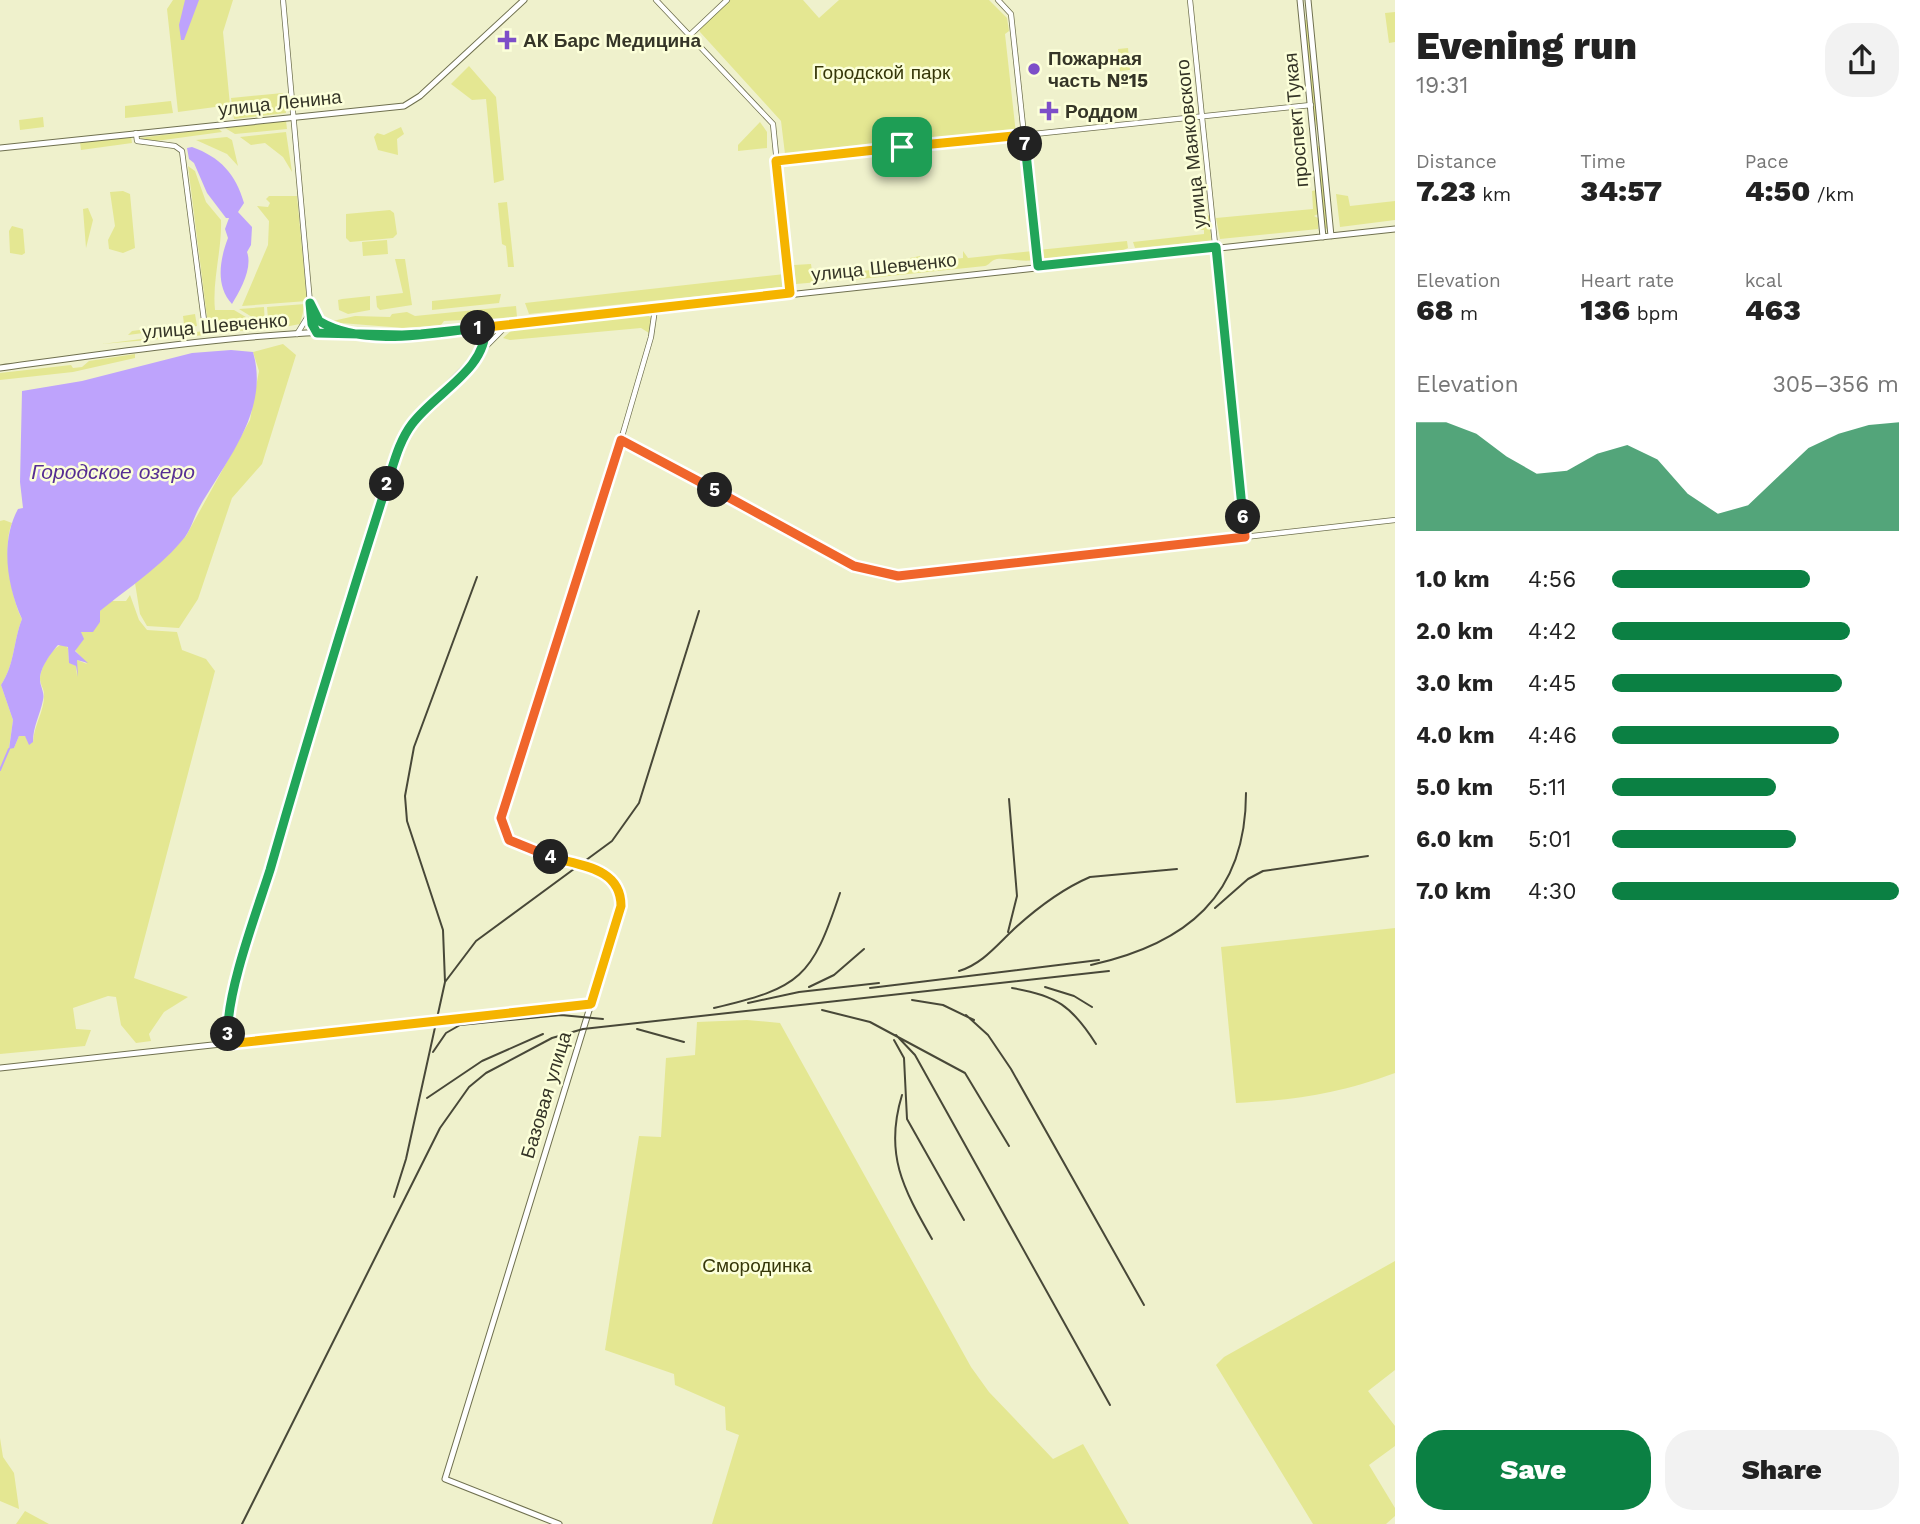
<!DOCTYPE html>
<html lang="en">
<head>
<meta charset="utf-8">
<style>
	:root { --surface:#fff; --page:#f2f2f2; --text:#222; --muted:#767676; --accent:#0b8043 }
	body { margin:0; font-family:"Work Sans",sans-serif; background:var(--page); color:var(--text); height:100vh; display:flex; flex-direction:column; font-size:26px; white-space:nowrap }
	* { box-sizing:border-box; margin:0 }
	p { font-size:23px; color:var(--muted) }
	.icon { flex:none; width:38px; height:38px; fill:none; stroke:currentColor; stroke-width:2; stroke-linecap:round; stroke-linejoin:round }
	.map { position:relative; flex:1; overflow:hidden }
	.drawer { display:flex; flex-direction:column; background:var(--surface); width:525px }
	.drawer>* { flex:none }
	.pin { position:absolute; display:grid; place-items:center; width:60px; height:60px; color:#fff; margin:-30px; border-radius:14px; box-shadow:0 4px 10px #0006 }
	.km { position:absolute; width:35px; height:35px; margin:-18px; border-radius:50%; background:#222; color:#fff; font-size:19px; line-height:35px; text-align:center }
	.round { display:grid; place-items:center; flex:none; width:74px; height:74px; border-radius:28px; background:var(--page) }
	.head { display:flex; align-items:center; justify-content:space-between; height:119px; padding:0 21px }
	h1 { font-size:38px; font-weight:800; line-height:52px }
	.metrics { display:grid; grid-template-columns:repeat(3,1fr); gap:10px; height:119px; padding:7px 21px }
	.metrics div { display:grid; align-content:center }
	.metrics b { font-size:30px; font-weight:800 }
	.metrics small { font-size:19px; font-weight:400 }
	.metrics p { font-size:19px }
	.chart { height:196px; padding:14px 21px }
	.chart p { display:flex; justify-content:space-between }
	.chart svg { width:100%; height:126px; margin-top:7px; fill:var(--accent); opacity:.7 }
	.button { display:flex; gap:14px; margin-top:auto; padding:14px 21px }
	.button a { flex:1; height:80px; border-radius:28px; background:var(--accent); color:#fff; font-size:28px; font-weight:800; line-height:80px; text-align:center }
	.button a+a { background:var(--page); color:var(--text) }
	ul { padding:0 21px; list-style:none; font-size:23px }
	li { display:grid; grid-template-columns:112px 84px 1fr; align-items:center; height:52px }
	li i { height:18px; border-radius:9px; background:var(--accent) }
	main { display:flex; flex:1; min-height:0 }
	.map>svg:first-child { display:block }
</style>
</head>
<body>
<main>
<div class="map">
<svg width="1395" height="1524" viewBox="0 0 1395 1524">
	<rect width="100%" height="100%" fill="#eff1cc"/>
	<path fill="#e4e792" d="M173,0h60l-10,32 7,73 -52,7 -11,-103z
		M730,0h73l16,18 20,-18h150l18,18 2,13 -4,3 11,100 -231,20 -4,-33 -81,-89 -1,-4z
		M1395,12v30l-6,1 -4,-30z
		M1303,20h4l14,122 -8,-29z
		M1128,48l2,22 -10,1 -2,-22z
		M469,66l27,31 8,83 -10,3 -8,-84 -14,1 -21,-16z
		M283,93l3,20 -52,6 -3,-21z
		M171,101l2,12 -48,5v-12z
		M43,117l1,10 -24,3 -1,-10z
		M286,121l1,8 -52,5 -10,-6z
		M760,122l7,10v16l-29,3v-6z
		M401,127l3,7 -7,5 1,16 -20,-5 -4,-13 3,-4 7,2z
		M218,128l4,4 -66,9 -17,-3z
		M286,132l6,40 -9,-15 -18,-14 -14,2 -11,-8z
		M131,136l1,7 -51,7 -1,-8z
		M227,137l5,3 6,26 -11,-12 -31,-14z
		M1318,146h3l6,83 -3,-2z
		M188,166l7,5 11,31 15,18c1,31 -9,60 -6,90h19l32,19 -57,4z
		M1316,190l2,24 -4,2 4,2v11l-98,10 -4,-21 97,-9 -1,-18z
		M123,191l7,3 5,54 -12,5 -14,-4 -1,-9 7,-14 -5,-34z
		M1336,194l12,2 2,10 45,-5v19l-55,7z
		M269,196h28l10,105 -65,5 26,-61 1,-24 -12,-15 11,1 2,-4 -4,-4z
		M507,202l7,65h-6l-2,-21 -4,-2 -4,-41z
		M88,208l5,12 -7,28 -3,-39z
		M390,210l4,3 3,21 -4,4 -43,4 -4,-4v-24z
		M1210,215l1,26 -76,7 -2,-6 71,-8v-4h-6l-3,-11z
		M12,226l11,3 2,24 -3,2 -12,-2 -1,-22z
		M387,240l1,14 -25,2 -1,-14z
		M1127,241l1,7 -4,2 -81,9 -5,-9z
		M963,251l5,7 65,-7 1,9c-13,3 -33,-4 -40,0 -3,1 -5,5 -9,6l-134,14 -2,-8 57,-5 4,-9 10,-2 2,7 41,-5z
		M395,259h10l7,46 -32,5 -3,-3 -1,-11 27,-3z
		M811,264l2,14 29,-3v5l-46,4 -2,-19z
		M785,274l1,10 -4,3 -253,27 -4,-11z
		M501,294l-2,9 -67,7v-9z
		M370,296v14l-22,4 -9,-4 -1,-10 4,-1z
		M305,304l-5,20 -31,6 -2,-23z
		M516,306l1,11 -73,4 -3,4 -37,3 -76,-6 27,-6 35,1 2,-3 15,-2 8,4z
		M264,307l1,18 -26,-16z
		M195,314l2,12 -69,9 4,-4 52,-7 -1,-8z
		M647,314l4,4 -2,15 -8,-5 -131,12 -7,-2 9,-8z
		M204,331l1,4 -103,9z
		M283,344l13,11 -34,109 -30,34 -34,101 -19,29 -32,-2 -7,-12 -5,-31 51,-47 64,-116 9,-49 -6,-19z
		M135,354v4l-62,14 -73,8v-7l71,-8 2,3 9,-1 7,-6z
		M4,520l8,3c-10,22 -1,75 10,96 -9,23 -7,45 -21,66l12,35 -4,28h5l5,-12h6l8,6c1,-17 12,-32 11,-48 0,-5 -4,-10 -4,-16 1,-11 12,-32 24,-34l4,4 1,14 7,4 1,10v-16l10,4 -12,-14 6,-18 19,-10v-11l10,-10h16l4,-6 9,25 8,10 30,2 5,18 24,9 9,12 -81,307 54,19 -24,15 -15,22 2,7 -15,2 -15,-18 -5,-28 -8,-1 -35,12 3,21 15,1 -6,16 -85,8v-533z
		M1395,928v145c-58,21 -98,27 -159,30l-15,-156z
		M747,1020l33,3 191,344 18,25 64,67 30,-15 46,80h-417l27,-89 -13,-5 -1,-23 -50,-22 -1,-11 -69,-24 34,-214 22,1 5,-79 29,-3 2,-33z
		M1395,1261v109l-27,21 27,35v20l-26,19 26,43v8l-9,8h-73l-97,-159 8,-8z
		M0,1438l3,19 11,16 5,36 -19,-8z
		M25,1511l24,13h-33z"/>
	<path fill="#bea3fc" d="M185,0h14l-15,40h-3l-2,-15z
		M192,147c28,10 44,27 52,56l-6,9 14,15 -1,18 -4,7c6,16 -7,39 -15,52 -17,-18 -12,-45 -4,-66l-3,-9 4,-11h-3l-19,-25 -13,-30 -5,-4 -2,-11z
		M231,350l22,2c17,59 -27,108 -54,156 -5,9 -8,21 -14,29 -23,29 -57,51 -85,74v11l-7,10h-12l3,7 -9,12 13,12 -11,-3 1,17 -2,-11 -7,-3 -1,-16 -10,-2c-7,8 -18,23 -18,34 0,8 5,13 3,21 -3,15 -10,26 -10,42l-4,3 -4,-9h-6l-5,12 -5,1 4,-29 -12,-35c14,-21 12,-43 21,-66 -15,-33 -22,-77 -4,-110l5,-1 -3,-26 2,-91 60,-10 110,-28z"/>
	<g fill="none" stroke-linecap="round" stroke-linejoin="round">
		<path stroke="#bea3fc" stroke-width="2" d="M0,770l9,-21"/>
		<defs>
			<path id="minor" d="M283,0l27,303v10l-13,21
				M656,0l117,124 17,169
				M998,0l13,14 27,252
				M1190,0l55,537
				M690,35l37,-35
				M136,133l1,8 38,5 7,5 23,177
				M776,161l535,-56
				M311,304l8,17 -2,12
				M310,313l7,20
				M320,321l24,11
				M484,347l1,-19
				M621,440l233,126 45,10 496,-56
				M591,1004l30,-98 -3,-22 -13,-10 -94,-33 -9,-14 -1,-9 122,-385 28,-96 4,-28
				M228,1044l1,-27 10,-43 100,-343 58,-179c19,-45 75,-89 109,-126"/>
			<path id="major" d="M1300,0l23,237
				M1308,0l23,236
				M0,148l404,-42 16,-10 104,-96
				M0,368c102,-14 204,-29 306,-35 50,-2 99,3 149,-2l940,-102
				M0,1068l591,-64 -146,475 114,45"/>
		</defs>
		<use href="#minor" stroke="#6f704f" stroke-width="6"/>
		<use href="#major" stroke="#6f704f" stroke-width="7"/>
		<use href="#minor" stroke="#fff" stroke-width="4.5"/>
		<use href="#major" stroke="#fff" stroke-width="5"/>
		<path stroke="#484838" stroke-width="2" d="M1215,908l33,-29 15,-8 105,-15
			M1008,932l9,-36 -8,-97
			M1091,965c95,-21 155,-69 155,-172
			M959,971c23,-7 37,-25 55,-42 23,-21 48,-40 76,-52l87,-8
			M445,982l-2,-52 -36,-109 -2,-25 9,-49 63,-170
			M809,987l25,-12 30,-26
			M1045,987l29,9 18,11
			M870,988l229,-28
			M1012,988c44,7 60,18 84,56
			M912,1000l31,5 31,15
			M748,1003l51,-11 80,-9
			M714,1008c87,-20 98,-31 126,-115
			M822,1010l48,12 95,51 44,73
			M966,1015l22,20 23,34 133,236
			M637,1029l47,13
			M896,1035l19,20 195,350
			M894,1040l10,18 3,61 57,101
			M433,1052l13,-19 14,-8 101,-10 42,4
			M902,1095c-18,59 1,93 30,144
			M427,1098l55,-37 61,-27
			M394,1197l12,-38 39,-177 31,-41 136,-100 27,-38 60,-192
			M242,1524l198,-396 29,-41 17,-14 66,-35 31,-9 526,-58"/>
	</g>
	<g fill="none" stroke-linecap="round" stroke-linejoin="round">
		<defs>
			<path id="split-1" d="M478,328l312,-35 -14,-132 126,-14"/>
			<path id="split-2" d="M387,484c7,-21 12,-43 25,-60 23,-31 75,-55 73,-96h-8c-49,6 -114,19 -158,-7l-9,-18 2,21 5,9 85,2 19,-1 57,-6"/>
			<path id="split-3" d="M228,1034c-2,-41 29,-123 42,-164 37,-129 76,-258 117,-386"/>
			<path id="split-4" d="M228,1034v10l363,-40 30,-98c0,-38 -39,-40 -70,-49"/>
			<path id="split-5" d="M551,857l-42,-17 -8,-22 120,-378 94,50"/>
			<path id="split-6" d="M715,490l139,76 44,10 347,-39 -2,-20"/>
			<path id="split-7" d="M1025,144l13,122 178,-19 27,270"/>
			<path id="split-8" d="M902,147l122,-12 1,9"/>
		</defs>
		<use href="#split-1" stroke="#fff" stroke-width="14"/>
		<use href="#split-2" stroke="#fff" stroke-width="14"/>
		<use href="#split-3" stroke="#fff" stroke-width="14"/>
		<use href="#split-4" stroke="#fff" stroke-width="14"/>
		<use href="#split-5" stroke="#fff" stroke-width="14"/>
		<use href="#split-6" stroke="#fff" stroke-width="14"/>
		<use href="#split-7" stroke="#fff" stroke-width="14"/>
		<use href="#split-8" stroke="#fff" stroke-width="14"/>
		<use href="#split-1" stroke="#f5b400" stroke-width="9"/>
		<use href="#split-2" stroke="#22a559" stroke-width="9"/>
		<use href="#split-3" stroke="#22a559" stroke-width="9"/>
		<use href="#split-4" stroke="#f5b400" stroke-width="9"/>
		<use href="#split-5" stroke="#f0652b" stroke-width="9"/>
		<use href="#split-6" stroke="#f0652b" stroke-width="9"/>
		<use href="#split-7" stroke="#22a559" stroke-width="9"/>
		<use href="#split-8" stroke="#f5b400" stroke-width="9"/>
	</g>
	<g fill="#7d4fc8" stroke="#fcffd9" stroke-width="2.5">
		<path d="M503.5 29.5h7v7h7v7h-7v7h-7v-7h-7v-7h7z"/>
		<circle cx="1034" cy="69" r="7"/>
		<path d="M1045.5 100.5h7v7h7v7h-7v7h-7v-7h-7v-7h7z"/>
	</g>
	<g text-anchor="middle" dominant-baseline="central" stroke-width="5" stroke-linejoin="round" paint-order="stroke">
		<g font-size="19" font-weight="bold" fill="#353527" stroke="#fcffd9" text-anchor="start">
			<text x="523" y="40">АК Барс Медицина</text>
			<text x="1048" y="58">Пожарная<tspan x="1048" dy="22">часть №15</tspan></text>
			<text x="1065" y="111">Роддом</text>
		</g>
		<g font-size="19" fill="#363709" stroke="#fcffd9">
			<text x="882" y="72">Городской парк</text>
			<text x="757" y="1265">Смородинка</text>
		</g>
		<g font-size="19" fill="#353527" stroke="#fcffd9">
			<text transform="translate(280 103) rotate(-6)">улица Ленина</text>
			<text transform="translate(1296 120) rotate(-95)">проспект Тукая</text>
			<text transform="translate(1191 144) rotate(-96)">улица Маяковского</text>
			<text transform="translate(884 267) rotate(-6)">улица Шевченко</text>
			<text transform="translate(215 326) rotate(-5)">улица Шевченко</text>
			<text transform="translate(546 1095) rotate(-73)">Базовая улица</text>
		</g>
		<g font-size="21" font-style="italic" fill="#572e93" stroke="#fcffd9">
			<text x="113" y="471">Городское озеро</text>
		</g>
	</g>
</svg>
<div class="pin" style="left:902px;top:147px;background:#1e9e55"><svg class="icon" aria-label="arrive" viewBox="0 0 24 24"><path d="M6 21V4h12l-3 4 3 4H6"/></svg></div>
<b class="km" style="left:478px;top:328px">1</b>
<b class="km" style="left:387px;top:484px">2</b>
<b class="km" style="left:228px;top:1034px">3</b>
<b class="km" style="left:551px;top:857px">4</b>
<b class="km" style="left:715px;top:490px">5</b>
<b class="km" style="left:1243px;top:517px">6</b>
<b class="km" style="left:1025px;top:144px">7</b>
</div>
<section class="drawer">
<div class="head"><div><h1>Evening run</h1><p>19:31</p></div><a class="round"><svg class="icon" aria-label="share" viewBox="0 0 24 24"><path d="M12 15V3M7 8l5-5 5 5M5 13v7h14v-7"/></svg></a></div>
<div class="metrics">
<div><p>Distance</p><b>7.23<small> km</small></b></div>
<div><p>Time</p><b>34:57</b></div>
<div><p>Pace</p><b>4:50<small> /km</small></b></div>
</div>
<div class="metrics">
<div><p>Elevation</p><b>68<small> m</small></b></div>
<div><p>Heart rate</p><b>136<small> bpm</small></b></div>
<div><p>kcal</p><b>463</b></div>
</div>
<div class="chart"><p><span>Elevation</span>305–356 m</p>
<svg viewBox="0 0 160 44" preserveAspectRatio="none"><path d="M0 44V6L10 6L20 10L30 18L40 24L50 23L60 17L70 14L80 19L90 31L100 38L110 35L120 25L130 15L140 10L150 7L160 6V44z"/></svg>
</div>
<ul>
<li><b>1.0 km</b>4:56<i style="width:69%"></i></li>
<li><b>2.0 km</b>4:42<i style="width:83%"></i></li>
<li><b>3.0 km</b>4:45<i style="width:80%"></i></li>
<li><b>4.0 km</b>4:46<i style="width:79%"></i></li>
<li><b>5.0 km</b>5:11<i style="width:57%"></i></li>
<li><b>6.0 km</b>5:01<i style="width:64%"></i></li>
<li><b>7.0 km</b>4:30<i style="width:100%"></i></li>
</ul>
<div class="button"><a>Save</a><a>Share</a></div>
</section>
</main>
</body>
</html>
